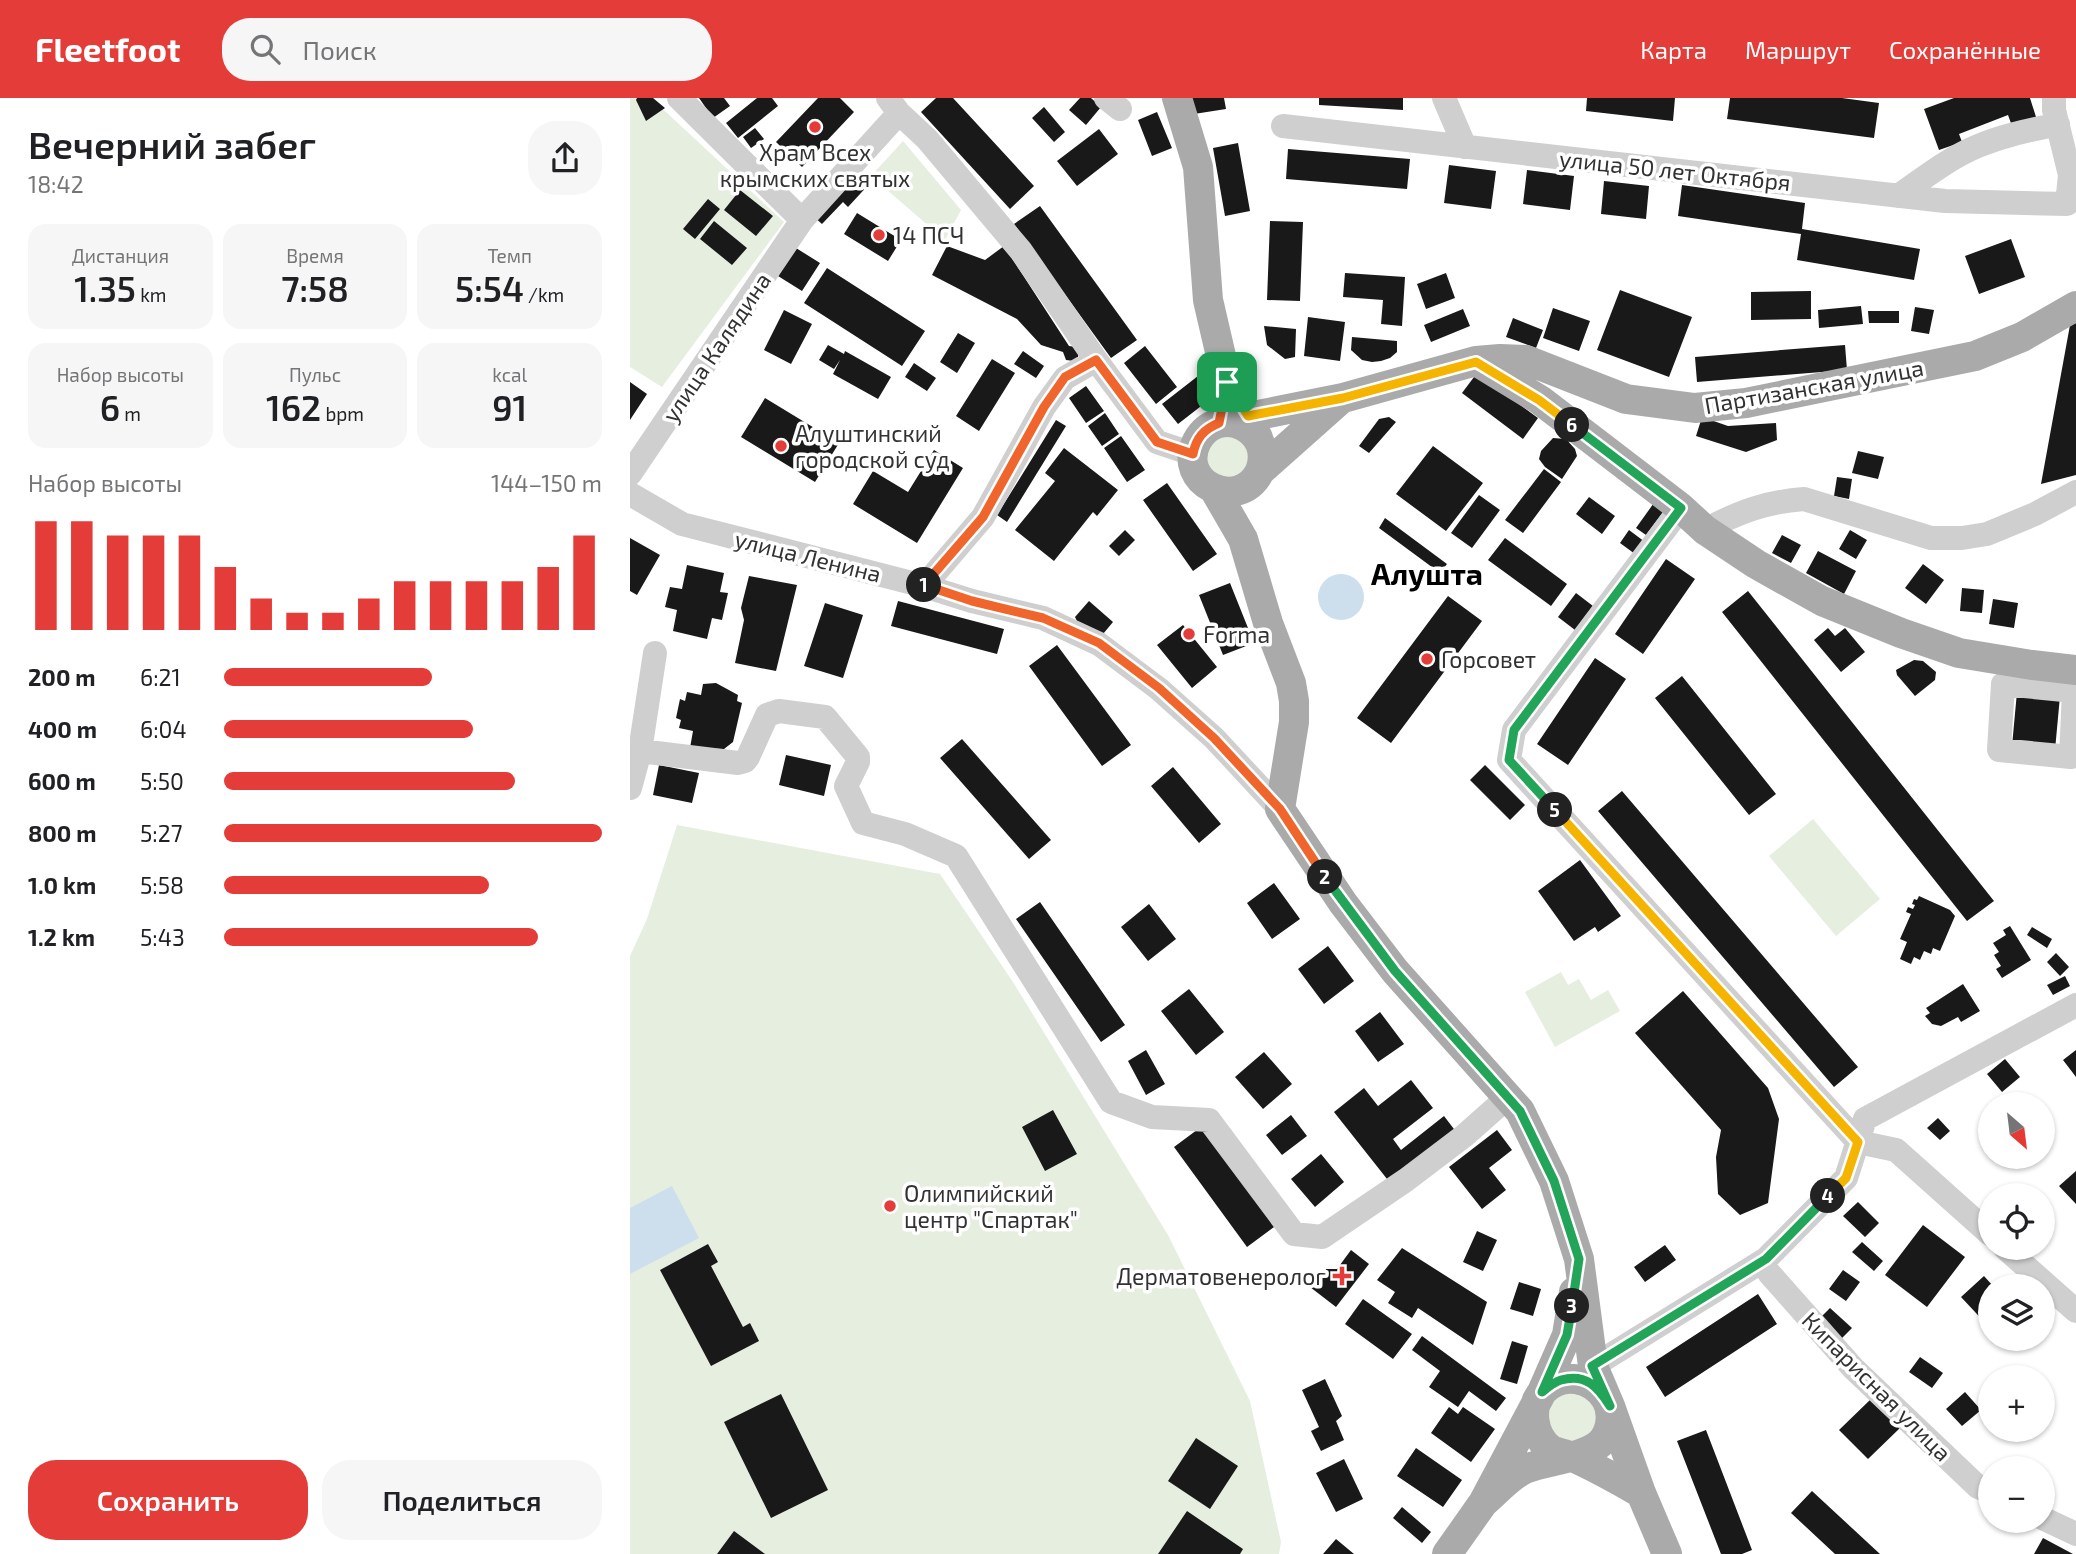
<!DOCTYPE html>
<html lang="ru">
<head>
<meta charset="utf-8">
<style>
	:root { --surface:#fff; --page:#f6f6f6; --text:#202124; --muted:#757577; --accent:#e43c38 }
	body { margin:0; font-family:"Exo 2",sans-serif; background:var(--page); color:var(--text); height:100vh; display:flex; flex-direction:column; font-size:26px; white-space:nowrap }
	* { box-sizing:border-box; margin:0 }
	p { font-size:23px; color:var(--muted) }
	.icon { flex:none; width:38px; height:38px; fill:none; stroke:currentColor; stroke-width:2; stroke-linecap:round; stroke-linejoin:round }
	.map { position:relative; flex:1; overflow:hidden }
	.panel { display:flex; flex-direction:column; background:var(--surface); width:630px }
	.panel>* { flex:none }
	.needle { width:46px; rotate:152deg }
	.fabs { position:absolute; left:1348px; top:994px; display:grid; gap:14px }
	.fabs a { display:grid; place-items:center; width:77px; height:77px; border-radius:50%; background:var(--surface); box-shadow:0 2px 5px #0004; font-size:35px }
	.pin { position:absolute; display:grid; place-items:center; width:60px; height:60px; color:#fff; margin:-30px; border-radius:14px; box-shadow:0 4px 10px #0006 }
	.km { position:absolute; width:35px; height:35px; margin:-18px; border-radius:50%; background:#222; color:#fff; font-size:19px; line-height:35px; text-align:center }
	.round { display:grid; place-items:center; flex:none; width:74px; height:74px; border-radius:28px; background:var(--page) }
	.headline { display:flex; align-items:center; justify-content:space-between; height:119px; padding:0 28px }
	h1 { font-size:38px; font-weight:600; line-height:52px }
	.figures { display:grid; grid-template-columns:repeat(3,1fr); gap:10px; height:119px; padding:7px 28px }
	.figures div { display:grid; align-content:center; border-radius:18px; background:var(--page); text-align:center }
	.figures b { font-size:35px; font-weight:600 }
	.figures small { font-size:19px; font-weight:400 }
	.figures p { font-size:19px }
	.chart { height:196px; padding:14px 28px }
	.chart p { display:flex; justify-content:space-between }
	.chart svg { width:100%; height:126px; margin-top:7px; stroke:var(--accent); stroke-width:6 }
	.action { display:flex; gap:14px; margin-top:auto; padding:14px 28px }
	.action a { flex:1; height:80px; border-radius:28px; background:var(--accent); color:#fff; font-size:28px; font-weight:600; line-height:80px; text-align:center }
	.action a+a { background:var(--page); color:var(--text) }
	ul { padding:0 28px; list-style:none; font-size:23px }
	li { display:grid; grid-template-columns:112px 84px 1fr; align-items:center; height:52px }
	li i { height:18px; border-radius:9px; background:var(--accent) }
	header { display:flex; align-items:center; gap:42px; box-sizing:border-box; height:98px; padding:0 35px; background:var(--accent); color:#fff }
	header strong { font-size:33px }
	nav { display:flex; gap:38px; margin-inline-start:auto; font-size:24px }
	.search { width:490px; height:63px; background:var(--page); display:flex; align-items:center; gap:18px; box-sizing:border-box; padding:0 24px; border-radius:28px; color:var(--muted); font-size:26px }
	main { display:flex; flex:1; min-height:0 }
	.map>svg:first-child { display:block }
</style>
</head>
<body>
<header>
<strong>Fleetfoot</strong>
<div class="search"><svg class="icon" aria-label="search" viewBox="0 0 24 24"><circle cx="10" cy="10" r="6"/><path d="M15 15l6 6"/></svg>Поиск</div>
<nav><a>Карта</a><a>Маршрут</a><a>Сохранённые</a></nav>
</header>
<main>
<section class="panel">
<div class="headline"><div><h1>Вечерний забег</h1><p>18:42</p></div><a class="round"><svg class="icon" aria-label="share" viewBox="0 0 24 24"><path d="M12 15V3M7 8l5-5 5 5M5 13v7h14v-7"/></svg></a></div>
<div class="figures">
<div><p>Дистанция</p><b>1.35<small> km</small></b></div>
<div><p>Время</p><b>7:58</b></div>
<div><p>Темп</p><b>5:54<small> /km</small></b></div>
</div>
<div class="figures">
<div><p>Набор высоты</p><b>6<small> m</small></b></div>
<div><p>Пульс</p><b>162<small> bpm</small></b></div>
<div><p>kcal</p><b>91</b></div>
</div>
<div class="chart"><p><span>Набор высоты</span>144–150 m</p>
<svg viewBox="0 0 160 44" preserveAspectRatio="none"><path d="M5 44V6M15 44V6M25 44V11M35 44V11M45 44V11M55 44V22M65 44V33M75 44V38M85 44V38M95 44V33M105 44V27M115 44V27M125 44V27M135 44V27M145 44V22M155 44V11"/></svg>
</div>
<ul>
<li><b>200 m</b>6:21<i style="width:55%"></i></li>
<li><b>400 m</b>6:04<i style="width:66%"></i></li>
<li><b>600 m</b>5:50<i style="width:77%"></i></li>
<li><b>800 m</b>5:27<i style="width:100%"></i></li>
<li><b>1.0 km</b>5:58<i style="width:70%"></i></li>
<li><b>1.2 km</b>5:43<i style="width:83%"></i></li>
</ul>
<div class="action"><a>Сохранить</a><a>Поделиться</a></div>
</section>
<div class="map">
<svg width="1446" height="1456" viewBox="0 0 1446 1456">
	<rect width="100%" height="100%" fill="#fff"/>
	<path fill="#e6eee0" d="M0,0h21l133,124 -122,165 -32,-20z
		M273,43l58,69 -16,30 -74,-64z
		M577 359a21 21 0 1 1 42 0a21 21 0 1 1-42 0Z
		M1183,721l67,80 -44,37 -67,-80z
		M47,727l263,49 73,108 155,253 82,166 31,141 -2,12h-649v-598l17,-37z
		M931,874l7,13 11,-6 12,21 17,-10 12,21 -65,36 -30,-55z
		M946,1285l30,40 -41,28 -26,-45z"/>
	<path fill="#cddeed" d="M688 499a23 23 0 1 1 46 0a23 23 0 1 1-46 0Z
		M42,1088l27,52 -69,36v-66z"/>
	<path fill="#191919" d="M7,0h16l12,10 -19,13 -10,-21z
		M69,0h25l6,8 -17,12z
		M127,0h15l6,8 -40,32 -12,-15z
		M188,0h22l14,14 -52,55 -26,-25z
		M306,0h17l81,88 -24,23 -89,-97z
		M450,0h11l10,9 -15,18 -17,-15z
		M562,0h32l2,11 -32,5z
		M689,0h84v12l-84,-5z
		M957,0h88l-2,23 -87,-10z
		M1100,0h112l37,5 -5,35 -147,-19z
		M1324,0h76l6,19 -24,9 -4,-11 -49,19 3,8 -23,8 -15,-41z
		M414,9l21,25 -11,10 -22,-24z
		M527,14l15,36 -20,8 -14,-36z
		M125,30l9,11 -13,9 -8,-11z
		M469,31l19,25 -41,32 -20,-25z
		M608,45l12,68 -25,5 -12,-68z
		M658,51l122,10 -3,30 -121,-10z
		M819,67l47,6 -5,38 -47,-6z
		M229,71l13,12 -24,26 -5,-5 -21,22 -8,-7z
		M897,72l47,6 -4,34 -47,-6z
		M974,83l45,5 -3,33 -45,-5z
		M1052,87l123,18 -3,26 118,20 -6,31 -117,-20 4,-26 -123,-18z
		M110,92l33,26 -17,20 -32,-26z
		M78,101l12,10 -25,30 -12,-10z
		M410,108l97,134 -26,18 -97,-134z
		M227,115l44,27 -13,21 -44,-27z
		M84,123l33,27 -15,17 -32,-26z
		M640,123l33,1 -3,79 -33,-1z
		M1381,141l14,38 -46,17 -14,-38z
		M317,148l38,14 19,-14 65,100 7,1 3,5 -1,5 -4,4 -8,-1 -3,-8 -22,-7 -24,-26 -85,-44z
		M166,150l24,15 -18,28 -24,-15z
		M197,170l98,63 -23,35 -98,-63z
		M715,175l60,4 -3,49 -21,-2 2,-24 -40,-3z
		M816,175l9,25 -29,11 -9,-25z
		M990,192l72,27 -23,60 -72,-27z
		M1181,193v28l-60,1v-28z
		M1231,208l2,18 -44,4 -1,-18z
		M1285,209l19,3 -5,24 -18,-3z
		M923,210l37,13 -11,30 -36,-13z
		M833,211l7,17 -39,16 -7,-17z
		M154,212l28,14 -21,40 -27,-14z
		M1238,213h31v12h-30z
		M1446,214v163l-35,9 31,-170z
		M678,219l37,5 -5,39 -36,-5z
		M883,220l30,12 -7,18 -30,-11z
		M634,228l32,3 -1,28 -10,2 -18,-14z
		M328,235l17,10 -18,30 -17,-11z
		M722,239l45,4v11l-7,6 -9,3 -9,1 -10,-2 -11,-10z
		M198,247l16,9 1,-3 46,26 -13,22 -45,-25 7,-14 -6,9 -15,-9z
		M1215,247l2,25 -150,12 -2,-25z
		M515,248l32,41 -21,17 -32,-41z
		M393,253l21,15 -8,12 -22,-14z
		M362,261l23,14 -36,58 -23,-15z
		M284,265l22,15 -9,13 -22,-14z
		M847,275l61,45 -15,21 -61,-46z
		M568,278l16,20 -36,28 -16,-20z
		M0,284l17,12 -17,26z
		M456,288l18,25 -18,12 -17,-25z
		M135,300l74,45 -24,39 -74,-45z
		M475,315l14,21 -17,12 -14,-20z
		M759,319l7,5 -27,31 -10,-7 20,-27z
		M1072,319l26,9 48,-3 1,17 -31,12 -50,-16z
		M426,322l10,6 -59,96 -10,-7z
		M491,338l24,34 -18,12 -23,-34z
		M923,340l13,1 9,10 2,7 -15,23 -17,-12 -6,-8 2,-8z
		M803,348l50,37 -37,48 -50,-37z
		M434,350l54,42 -21,26 -4,-4 -39,49 -39,-31 40,-49 -10,-8z
		M304,352l29,18 -46,75 -64,-39 20,-33 35,21z
		M1228,353l26,6 -6,22 -26,-6z
		M914,371l17,13 -38,51 -18,-13z
		M1207,379l15,2 -3,20 -15,-3z
		M537,385l50,71 -24,17 -50,-71z
		M849,397l21,15 -28,38 -21,-15z
		M959,399l26,19 -13,18 -26,-20z
		M1026,402l10,8 -20,27 -10,-7z
		M755,420l62,46 -7,9 -61,-45z
		M495,432l10,10 -16,16 -10,-10z
		M999,432l16,12 -10,12 -15,-11z
		M1220,432l17,10 -11,19 -17,-10z
		M1152,437l19,10 -10,18 -19,-10z
		M0,440l30,17 -23,40 -7,-4z
		M875,440l62,46 -16,22 -63,-46z
		M1188,453l38,20 -12,23 -38,-21z
		M1036,461l29,20 -52,75 -28,-20z
		M1293,466l21,16 -18,24 -21,-16z
		M57,467l37,8 -4,19 8,1 -6,27 -10,-2 -5,21 -34,-8 4,-21 -12,-3 5,-20 12,2z
		M119,478l48,9 -21,86 -41,-8 9,-43 -3,-12z
		M600,485l24,60 -31,12 -24,-60z
		M1332,490l22,2 -2,23 -22,-2z
		M1118,493l246,310 -27,20 -245,-309z
		M946,495l17,13 -18,24 -17,-13z
		M818,498l34,25 -91,122 -34,-25z
		M1363,501l25,4 -4,25 -25,-4z
		M268,503l106,28 -7,25 -106,-28z
		M459,503l24,21 -10,12 -21,-3 -7,-14z
		M195,505l38,12 -20,63 -39,-12z
		M553,527l34,42 -25,21 -35,-43z
		M1198,530l7,8 10,-8 20,24 -24,20 -27,-32z
		M427,547l74,100 -29,21 -73,-100z
		M965,560l31,21 -58,86 -31,-21z
		M1284,562l9,1 13,11 -1,8 -20,16 -18,-21 -1,-5z
		M1052,578l94,118 -27,21 -94,-117z
		M86,585l22,12 -1,6 5,2 -9,39 -9,7 -34,-1 3,-17 -14,-3 2,-8 -5,-2 4,-19 5,2 2,-9 14,3 2,-11z
		M1387,594l43,4 -5,54 -43,-4z
		M332,641l89,101 -22,19 -89,-101z
		M156,657l45,10 -7,31 -45,-11z
		M29,667l40,8 -7,30 -39,-8z
		M855,667l40,40 -15,15 -40,-40z
		M543,669l48,57 -22,19 -48,-57z
		M992,693l236,276 -24,20 -236,-276z
		M950,762l41,56 -23,16 -3,-5 -21,14 -36,-50z
		M644,785l26,36 -28,20 -25,-36z
		M1289,798l31,14 5,6 -15,35 -7,-3 -2,6 -7,-3 -4,9 -6,-3 -3,7 -11,-5 7,-17 -7,-3 11,-25 -5,-2 2,-5 5,2 2,-4 -3,-1 2,-5 3,1z
		M410,804l85,123 -24,17 -85,-123z
		M519,806l27,35 -28,22 -27,-34z
		M1380,828l21,34 -29,18 -6,-9 5,-3 -7,-11 5,-3 -6,-9 13,-8 -3,-5z
		M1402,829l20,12 -5,9 -20,-13z
		M698,848l26,35 -30,23 -26,-35z
		M1426,855l13,14 -9,9 -13,-14z
		M1435,878l5,10 -17,9 -6,-10z
		M1333,886l17,27 -19,11 -3,-5 -17,9 -9,-2 -7,-8 5,-3 -4,-5z
		M559,891l35,43 -28,23 -35,-44z
		M1053,893l85,97 11,31 -11,84 -28,12 -22,-21 -2,-37 5,-27 -86,-97z
		M750,914l24,32 -26,18 -23,-31z
		M516,952l19,34 -19,11 -18,-34z
		M1446,952v27l-13,-17z
		M634,954l28,32 -29,25 -28,-32z
		M1375,961l15,18 -18,15 -15,-18z
		M781,982l22,28 -40,31 8,11 43,-34 13,17 -66,51 -57,-72 30,-24 14,18z
		M423,1012l24,44 -32,17 -23,-44z
		M661,1017l16,21 -25,19 -16,-20z
		M1308,1020l12,13 -10,9 -13,-12z
		M575,1026l73,100 -31,23 -73,-100z
		M867,1032l15,20 -23,18 17,22 -24,19 -33,-42z
		M691,1056l23,28 -29,25 -24,-28z
		M1446,1073v33l-17,-18z
		M1228,1104l21,21 -14,14 -22,-21z
		M1293,1127l42,32 -38,50 -42,-32z
		M847,1133l20,9 -14,31 -20,-9z
		M1232,1144l21,19 -9,10 -22,-19z
		M78,1146l10,18 -7,4 32,61 7,-4 9,18 -48,25 -51,-96z
		M1035,1147l11,15 -31,22 -11,-15z
		M772,1150l85,54 -14,43 -55,-37 -6,10 -24,-15 7,-11 -18,-12z
		M721,1152l18,14 -33,43 -26,-20 4,-14 10,2 2,-6h11z
		M1213,1172l17,12 -14,19 -17,-12z
		M1354,1178l9,10h-3v42l-29,-31z
		M889,1184l22,7 -8,27 -23,-7z
		M1128,1196l19,30 -112,73 -19,-30z
		M733,1201l49,35 -19,25 -48,-35z
		M1200,1210l22,20 -11,11 -21,-21z
		M792,1238l84,62 -10,13 -27,-20 -11,16 -29,-20 11,-16 -28,-21z
		M882,1243l16,5 -11,38 -17,-5z
		M1290,1259l23,16 -11,15 -23,-16z
		M695,1281l17,37 -6,5 8,19 -23,11 -10,-20 8,-4 -17,-37z
		M1335,1294l16,18 -19,16 -16,-17z
		M151,1296l47,96 -57,28 -47,-96z
		M1241,1301l29,29 -32,31 -29,-29z
		M819,1309l9,7 5,-7 32,22 -24,33 -40,-29z
		M1076,1332l46,120 -10,4h-21l-44,-113z
		M566,1340l42,28 -28,43 -42,-28z
		M786,1350l46,32 -19,27 -46,-31z
		M714,1361l19,40 -27,13 -20,-39z
		M1182,1393l68,63h-45l-44,-41z
		M772,1409l29,25 -9,11 -29,-25z
		M557,1413l56,38 -3,5h-82z
		M104,1433l31,23h-48z
		M1413,1440l30,16h-39z
		M706,1441l18,15h-31z"/>
	<g fill="none" stroke-linecap="round" stroke-linejoin="round">
		<path stroke="#cfcfcf" stroke-width="24" d="M49,0l123,122
			M258,0l11,15 28,26 94,112 75,109 61,82 36,12
			M476,0l14,11
			M814,0l21,49
			M653,28l662,75 122,3 3,-29 -16,-65v-12
			M1268,98c26,-18 51,-38 80,-50 26,-11 53,-16 80,-22
			M0,376l172,-254 97,-107
			M0,396l52,30 242,62 48,15 71,17 56,26 60,45 55,49 66,71
			M1051,410l-167,222 -5,30 349,382 38,8 94,84
			M1075,432c34,-18 60,-28 99,-31l127,39h31l25,-4 48,-20 41,-22
			M294,488l59,-69 61,-110 21,-29 31,-18
			M1373,586l71,7 -3,66 -72,-7z
			M10,653l98,12 7,-2 3,-4 19,-42 12,-4 46,6 33,40v5l-12,24 17,37 42,11 51,22 155,246 41,15 57,3 85,114 28,3 84,-57 58,-44 44,-39
			M0,690l10,-37 15,-98
			M1375,1150l71,63
			M1139,1175l84,95 125,119 12,5
			M963,1268l173,-107 80,-81 19,-59 211,-114
			M1412,1420l34,16"/>
		<path stroke="#aaa" stroke-width="30" d="M547,0l21,69 10,133 19,82 21,35 10,21
			M846,263l64,39 141,108 24,22 51,34 66,37 79,32 58,20 73,12 44,5
			M602,324l16,-5 95,-19 133,-37 24,-2 26,1 100,39 69,9 51,-5 229,-47 47,-19 54,-31
			M630,373c16,-42 -42,-69 -63,-30 -22,42 42,73 63,30l81,-72
			M584,391l29,50 25,84 23,60 3,18v21l-14,87 63,94 52,68 125,140 34,70 25,78 14,107 17,40 31,87 26,61
			M853,1405c12,-10 28,-28 42,-34 21,-9 66,-11 79,-30 8,-12 9,-28 2,-40 -14,-22 -44,-28 -63,-8 -15,16 -10,45 7,58 5,4 14,4 20,7 24,10 48,24 71,37
			M817,1456l36,-51 59,-111 25,-57 7,-43"/>
	</g>
	<g fill="none" stroke-linecap="round" stroke-linejoin="round">
		<defs>
			<path id="split-1" d="M294,487l59,-68 61,-110 21,-30 31,-17 61,82 36,12c3,-16 11,-25 26,-31l8,-41"/>
			<path id="split-2" d="M294,487l48,16 71,17 56,25 60,45 55,50 66,71 45,68"/>
			<path id="split-3" d="M695,779l70,94 125,140 34,70 25,78 -7,47"/>
			<path id="split-4" d="M942,1208l-5,29 -25,57c5,-4 12,-10 19,-12 25,-7 37,7 49,26l-18,-40 174,-107 62,-63"/>
			<path id="split-5" d="M925,712l303,332 -12,36 -18,18"/>
			<path id="split-6" d="M925,712l-46,-50 5,-30 167,-222 -109,-83"/>
			<path id="split-7" d="M597,284l21,34 95,-18 133,-36 63,38 33,25"/>
		</defs>
		<use href="#split-1" stroke="#fff" stroke-width="14"/>
		<use href="#split-2" stroke="#fff" stroke-width="14"/>
		<use href="#split-3" stroke="#fff" stroke-width="14"/>
		<use href="#split-4" stroke="#fff" stroke-width="14"/>
		<use href="#split-5" stroke="#fff" stroke-width="14"/>
		<use href="#split-6" stroke="#fff" stroke-width="14"/>
		<use href="#split-7" stroke="#fff" stroke-width="14"/>
		<use href="#split-1" stroke="#f0652b" stroke-width="9"/>
		<use href="#split-2" stroke="#f0652b" stroke-width="9"/>
		<use href="#split-3" stroke="#22a559" stroke-width="9"/>
		<use href="#split-4" stroke="#22a559" stroke-width="9"/>
		<use href="#split-5" stroke="#f5b400" stroke-width="9"/>
		<use href="#split-6" stroke="#22a559" stroke-width="9"/>
		<use href="#split-7" stroke="#f5b400" stroke-width="9"/>
	</g>
	<g fill="#e43c38" stroke="#fff" stroke-width="2.5">
		<circle cx="185" cy="29" r="7"/>
		<circle cx="249" cy="137" r="7"/>
		<circle cx="151" cy="348" r="7"/>
		<circle cx="559" cy="536" r="7"/>
		<circle cx="797" cy="561" r="7"/>
		<circle cx="260" cy="1108" r="7"/>
		<path d="M708.5 1167.5h7v7h7v7h-7v7h-7v-7h-7v-7h7z"/>
	</g>
	<g text-anchor="middle" dominant-baseline="central" stroke-width="7" stroke-linejoin="round" paint-order="stroke">
		<g font-size="23" fill="#323232" stroke="#fff" text-anchor="start">
			<text x="185" y="54" text-anchor="middle">Храм Всех<tspan x="185" dy="26">крымских святых</tspan></text>
			<text x="263" y="137">14 ПСЧ</text>
			<text x="165" y="335">Алуштинский<tspan x="165" dy="26">городской суд</tspan></text>
			<text x="573" y="536">Forma</text>
			<text x="811" y="561">Горсовет</text>
			<text x="274" y="1095">Олимпийский<tspan x="274" dy="26">центр "Спартак"</tspan></text>
			<text x="696" y="1178" text-anchor="end">Дерматовенеролог</text>
		</g>
		<g font-size="23" fill="#323232" stroke="#fff">
			<text transform="translate(1045 72) rotate(6)">улица 50 лет Октября</text>
			<text transform="translate(86 249) rotate(-56)">улица Калядина</text>
			<text transform="translate(1184 288) rotate(-10)">Партизанская улица</text>
			<text transform="translate(178 458) rotate(14)">улица Ленина</text>
			<text transform="translate(1247 1288) rotate(45)">Кипарисная улица</text>
		</g>
		<g font-size="30" font-weight="bold" fill="#000" stroke="#fff">
			<text x="797" y="475">Алушта</text>
		</g>
	</g>
</svg>
<div class="fabs">
<a><svg class="needle" viewBox="-14 -14 28 28"><path d="M0-13l5 13h-10z" fill="#e53935"/><path d="M0 13l5-13h-10z" fill="#757577"/></svg></a>
<a><svg class="icon" aria-label="locate" viewBox="0 0 24 24"><circle cx="12" cy="12" r="6"/><path d="M12 2v4M12 18v4M2 12h4M18 12h4"/></svg></a>
<a><svg class="icon" aria-label="layers" viewBox="0 0 24 24"><path d="M12 4l9 5-9 5-9-5zM3 14l9 5 9-5"/></svg></a>
<a>+</a>
<a>−</a>
</div>
<div class="pin" style="left:597px;top:284px;background:#1e9e55"><svg class="icon" aria-label="arrive" viewBox="0 0 24 24"><path d="M6 21V4h12l-3 4 3 4H6"/></svg></div>
<b class="km" style="left:294px;top:487px">1</b>
<b class="km" style="left:695px;top:779px">2</b>
<b class="km" style="left:942px;top:1208px">3</b>
<b class="km" style="left:1198px;top:1098px">4</b>
<b class="km" style="left:925px;top:712px">5</b>
<b class="km" style="left:942px;top:327px">6</b>
</div>
</main>
</body>
</html>
